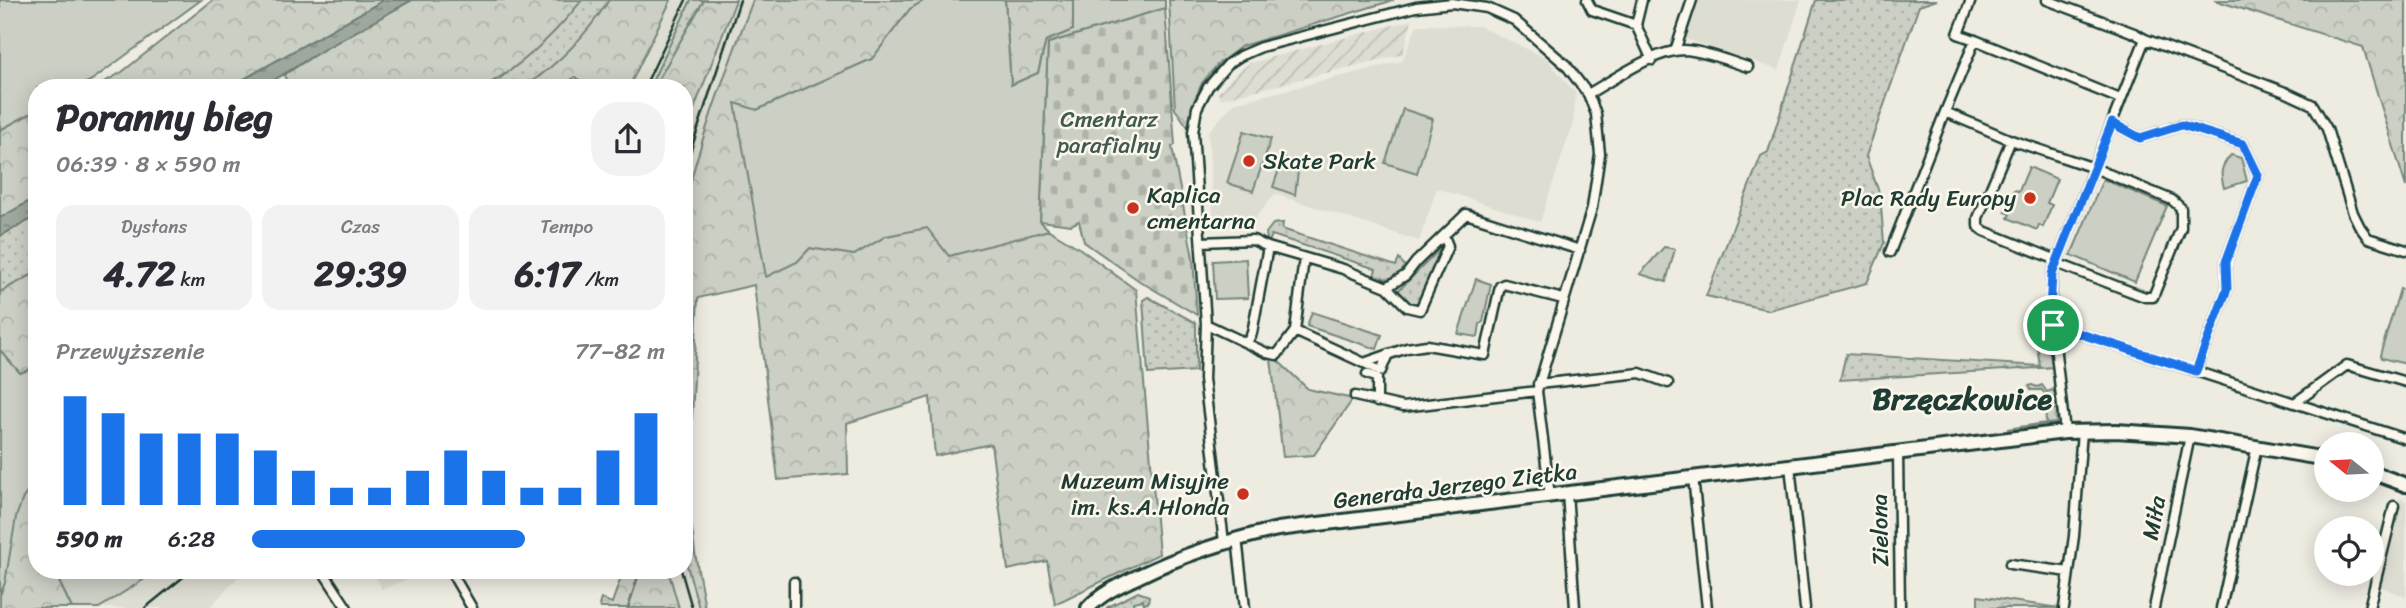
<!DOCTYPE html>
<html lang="pl">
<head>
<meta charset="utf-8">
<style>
	:root { --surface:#fff; --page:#f2f2f3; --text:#2b2b33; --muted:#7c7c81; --accent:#1a73e8 }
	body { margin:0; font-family:Sriracha,sans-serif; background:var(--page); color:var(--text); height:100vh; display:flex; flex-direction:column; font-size:26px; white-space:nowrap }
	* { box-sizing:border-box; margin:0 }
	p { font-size:23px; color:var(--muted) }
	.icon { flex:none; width:38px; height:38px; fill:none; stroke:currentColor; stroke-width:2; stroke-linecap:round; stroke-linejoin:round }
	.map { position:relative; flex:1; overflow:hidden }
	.sheet { position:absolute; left:28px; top:79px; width:665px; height:500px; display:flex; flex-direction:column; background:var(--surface); border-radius:28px; box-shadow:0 4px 18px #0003 }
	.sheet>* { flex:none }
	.needle { width:46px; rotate:288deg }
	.buttons { position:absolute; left:2314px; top:432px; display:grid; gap:14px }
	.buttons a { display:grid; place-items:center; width:70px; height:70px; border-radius:50%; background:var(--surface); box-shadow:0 4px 18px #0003; font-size:35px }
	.pin { position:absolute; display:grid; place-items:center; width:60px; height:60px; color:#fff; margin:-30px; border:4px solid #fff; border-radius:50%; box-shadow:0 2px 7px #0007 }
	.round { display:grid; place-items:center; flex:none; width:74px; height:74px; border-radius:28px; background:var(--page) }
	.head { display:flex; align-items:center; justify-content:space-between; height:119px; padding:0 28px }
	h1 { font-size:38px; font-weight:700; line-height:52px }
	.metrics { display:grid; grid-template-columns:repeat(3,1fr); gap:10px; height:119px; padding:7px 28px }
	.metrics div { display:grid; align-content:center; border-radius:18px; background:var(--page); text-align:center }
	.metrics b { font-size:35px; font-weight:700 }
	.metrics small { font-size:19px; font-weight:400 }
	.metrics p { font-size:19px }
	.chart { height:196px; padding:14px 28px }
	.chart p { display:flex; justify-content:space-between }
	.chart svg { width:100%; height:126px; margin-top:7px; stroke:var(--accent); stroke-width:6 }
	ul { padding:0 28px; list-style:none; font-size:23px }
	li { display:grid; grid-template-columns:112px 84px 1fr; align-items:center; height:52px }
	li i { height:18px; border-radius:9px; background:var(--accent) }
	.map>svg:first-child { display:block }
</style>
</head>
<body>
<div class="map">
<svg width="2406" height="608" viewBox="0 0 2406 608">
	<defs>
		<pattern id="industrial-furrows" width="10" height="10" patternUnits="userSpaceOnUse" patternTransform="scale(1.75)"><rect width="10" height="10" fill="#ddddd2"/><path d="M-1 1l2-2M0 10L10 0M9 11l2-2" fill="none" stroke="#bdbfb5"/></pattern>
		<pattern id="grass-dots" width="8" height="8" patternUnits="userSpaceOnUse" patternTransform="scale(1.75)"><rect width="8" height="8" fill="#cbcfc4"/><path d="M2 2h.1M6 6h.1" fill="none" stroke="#aeb3a9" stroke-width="1.8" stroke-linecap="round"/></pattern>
		<pattern id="forest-crowns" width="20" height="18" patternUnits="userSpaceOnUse" patternTransform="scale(1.75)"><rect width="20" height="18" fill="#cbcfc4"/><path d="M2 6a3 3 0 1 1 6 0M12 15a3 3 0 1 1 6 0" fill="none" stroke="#aeb3a9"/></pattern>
		<pattern id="cemetery-stones" width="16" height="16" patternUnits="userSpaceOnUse" patternTransform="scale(1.75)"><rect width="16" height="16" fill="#cbcfc4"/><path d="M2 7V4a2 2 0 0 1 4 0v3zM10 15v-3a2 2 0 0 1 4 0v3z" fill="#aeb3a9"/></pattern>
		<pattern id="water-ripples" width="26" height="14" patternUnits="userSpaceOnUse" patternTransform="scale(1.75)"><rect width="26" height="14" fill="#9fa89f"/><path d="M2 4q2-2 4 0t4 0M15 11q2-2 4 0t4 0" fill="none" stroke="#818a82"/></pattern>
	</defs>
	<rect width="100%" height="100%" fill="#eeece1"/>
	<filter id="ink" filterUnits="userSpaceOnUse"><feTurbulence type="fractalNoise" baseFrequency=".0143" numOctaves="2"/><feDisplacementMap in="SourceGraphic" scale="14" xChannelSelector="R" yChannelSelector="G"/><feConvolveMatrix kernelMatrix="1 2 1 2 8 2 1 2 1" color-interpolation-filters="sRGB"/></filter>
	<g filter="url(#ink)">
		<path fill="#ddddd2" d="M671,0h20l-42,87 -20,1z
			M736,0h17l-37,98 -23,69 -9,41v-73z
			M1696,0h105l-22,70 -96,-32z
			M1417,25l62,1 67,32 30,36 -3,29 -33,99 -103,-34 -18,53 -144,-47 -24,30 -37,3 -6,-95 26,-29 168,-42z
			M2400,498l6,3v96l-29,-12z
			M684,553l7,29 8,26h-20l-8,-28 -3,-9 16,-1z
			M158,571h86l-35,37h-110z
			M373,571h57l-48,18z"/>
		<path fill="url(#industrial-furrows)" d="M1412,20l-9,34 -183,45 -2,-6 16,-18 16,-12z"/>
		<path fill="url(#grass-dots)" stroke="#75867c" stroke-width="2" d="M582,0h27l-24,35 -18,20 -42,32 -41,1c39,-23 70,-53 98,-88z
			M691,0h13l-50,87 -5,1z
			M1816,0h121l-18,6 -53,150 14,39 4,48 -17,40 -98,27 -63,-14 55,-140 7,-4z
			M37,216v56l-37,20v-56z
			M1283,223l-1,6 114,37 3,-7 6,7c-4,17 -18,13 -31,10l2,-7 -104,-34 -3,7 -2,-2 -1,-7 7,-9z
			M1442,247l2,3 -24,52 -8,3 -16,-12z
			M1148,297l48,26v48l-48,3 -5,-74z
			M2050,338l6,29 -216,13 6,-26 194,12 -4,-27z
			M2032,385l5,2 5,-2 5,7 5,-2 3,3 1,9 -5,-3 -2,5 5,6 3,-2 -1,15 -49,6 39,-6 -1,-23 2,-3 -5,-7h-11l-2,-4z
			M695,553l10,55h-6l-14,-50z
			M1138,592l11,4 -1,7 -4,1 -1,-4 -10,2 1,6h-28z"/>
		<path fill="url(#forest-crowns)" stroke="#75867c" stroke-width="2" d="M213,0h171l-154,87 -136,1 28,-16z
			M412,0h170c-28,35 -59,65 -98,87h-195l-5,-12 37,-24z
			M609,0h62l-42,87h-40l-14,-10 -14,10h-36c36,-26 59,-49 84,-87z
			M704,0h32l-52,135v-47l-30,-1z
			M753,0h172l-15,9 -38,50 -115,51 -21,-6 61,158 13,-14 44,7 32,-19 41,-9 22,28 100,-25 30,18 57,42 23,264 -104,50 -8,-43 -39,9 -17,-126 -56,12 -5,-59 -83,26 1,51 -70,6 -24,-195 -56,13 -10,199 7,56 -10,5 -1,-350c16,-71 43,-139 69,-208z
			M1005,0h68v30l-27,11 -8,32 -27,12z
			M1169,0h225l-152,46 -24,18 -16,19 -10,23 -4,21 -13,-18z
			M2214,0h192v187l-43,-140z
			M37,110v87l-37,21v-88z
			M37,272v95l-17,7 -20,-24v-58z
			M1275,358l33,31 45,10 -39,56 -31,2 -12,-98z
			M37,472v98l17,1 18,37h-72v-56l9,-35z
			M668,570l11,38h-78l-2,-3 2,-6 11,4 11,-32z
			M1978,596l81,12h-81z"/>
		<path fill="url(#cemetery-stones)" stroke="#75867c" stroke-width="2" d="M1165,8l10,137 -3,2 21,111 4,57 -56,-33 -57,-40 -5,-21 -8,4 -31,-4 8,-178z"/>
		<path fill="#cbcfc4" stroke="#75867c" stroke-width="2" d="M0,0h201l-109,80 -14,7 -41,1v22l-37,20z
			M925,0h80l6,85 27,-12 8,-32 27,-11v-30h92v8l-117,35 -8,178 9,9 -100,26 -22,-28 -41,8 -32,19 -44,-7 -13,14 -31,15 -31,-174 22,7 115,-51 38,-50z
			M1403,109l30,10 -16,54 -32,-10z
			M1244,131l27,8 -18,52 -26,-8z
			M2231,155l10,3 6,23 -23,7c-4,-15 -4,-21 7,-33z
			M1283,158l16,6 -4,31 -22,-8z
			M2029,167l28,12 -10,24 5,2 -9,22 -4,-2 -2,5 -29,-12 2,-4 -5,-2 9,-22 5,1z
			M2103,179l64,27 -32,76 -64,-27z
			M1664,247l11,2 -9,33 -26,-8z
			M1246,259l2,39 -33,1 -2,-38z
			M1476,279l15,5 -8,38 -3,2 -2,13 -20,-3z
			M2400,289l6,2v73l-25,-6 -1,-3z
			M1312,312l70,23 -5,14 -70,-23z
			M0,350l20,23 17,-6v26l-4,3 4,4v80l-14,18 -7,19 -11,66 -5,12z
			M152,570l2,3 -55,35h-27l-18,-37z"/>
		<path fill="url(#water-ripples)" stroke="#6c7d74" stroke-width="2" d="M384,0h28l-91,51 -58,36h-33z
			M37,197v19l-37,20v-18z"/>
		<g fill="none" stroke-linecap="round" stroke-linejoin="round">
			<path stroke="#6c7d74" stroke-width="2.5" d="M684,127l2,-5
				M628,608l12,-38"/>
			<defs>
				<path id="minor" d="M1587,0l5,10 44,15
					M1642,0l-6,25 16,35
					M1971,0l-13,34 17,6
					M2047,0l87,33 11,6 140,53 28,13 14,24 26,84 7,14 8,11 38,12
					M1675,51l17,-51
					M1588,94c25,-14 67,-44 96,-44 21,1 44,11 64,17
					M1945,112l30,-72 145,59
					M2112,123l28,15 42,-13 61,19 15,31 -32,87 1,27 -31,82
					M1201,242l52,-2 15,7
					M1890,252l55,-140 66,28
					M1304,258l-9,73 69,32 43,-15 20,-3 58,10 15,-69 4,-2 59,15
					M2056,263l89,34h8l28,-69v-20l-9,-8 -78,-32 -83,-28 -33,78v8l6,5 73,29
					M1387,287l20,20 13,3 28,-64 -4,-10
					M1206,324l61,29 10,2 18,-24
					M2053,325l353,114
					M1247,343l5,-10 16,-86 75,22 44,18 19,-12 10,-13 50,-48 114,36
					M1364,363l17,8 7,-17
					M1367,374l10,4v24
					M1538,384l102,-11 28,10
					M1355,396l48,11 134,-16
					M2296,402l51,-37 59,17
					M2065,432l-14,-122 1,-36 93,-235
					M1898,451l2,157
					M1790,465l15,143
					M1693,477l14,131
					M1567,493l8,115
					M1237,538l8,70
					M1224,542l-20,-163 2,-55 -13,-192 4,-24 11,-21 20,-23 12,-8 21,-9 155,-40 36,-4 35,5 27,12 52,45 22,29 8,20 4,40 -8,54 -55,183 13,105
					M2010,564l59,8
					M322,570l25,38
					M450,570l22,38
					M794,608v-26
					M2064,608l10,-72 8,-105
					M2154,608l36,-172
					M2221,608l36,-162
					M2369,608l25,-102"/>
				<path id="secondary" d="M2371,472l35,13
					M1088,608c14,-15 32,-23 51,-32 45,-22 90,-36 139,-47l787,-97 51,-1 74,5 136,23"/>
			</defs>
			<use href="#minor" stroke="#1f3d34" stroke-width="13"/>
			<use href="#secondary" stroke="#1f3d34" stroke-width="18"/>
			<use href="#minor" stroke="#fbf7ec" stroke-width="8"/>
			<use href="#secondary" stroke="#fbf7ec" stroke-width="12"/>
			<path stroke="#1f3d34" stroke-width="2.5" d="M644,88l42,-88
				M684,171l56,-171
				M681,570l11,38
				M145,608l47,-38"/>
		</g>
	</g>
	<g fill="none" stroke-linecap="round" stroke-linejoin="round" filter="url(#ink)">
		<defs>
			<path id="route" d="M2112,123l28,15 42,-13 61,19 15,31 -32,87 1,27 -31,82 -143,-46 -3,-15 2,-36z"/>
		</defs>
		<use href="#route" stroke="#fff" stroke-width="14"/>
		<use href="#route" stroke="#1a73e8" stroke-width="9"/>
	</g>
	<g fill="#c8321e" stroke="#fbf7ec" stroke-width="2.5">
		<circle cx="1249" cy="161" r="7"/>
		<circle cx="2030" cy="198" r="7"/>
		<circle cx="1133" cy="208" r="7"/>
		<circle cx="1243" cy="494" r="7"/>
	</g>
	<g text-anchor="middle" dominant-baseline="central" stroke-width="5" stroke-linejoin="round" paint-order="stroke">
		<g font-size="23" fill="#415a51" stroke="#fbf7ec">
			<text x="1109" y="119">Cmentarz<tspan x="1109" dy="26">parafialny</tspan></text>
		</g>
		<g font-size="23" fill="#1f3d34" stroke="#fbf7ec" text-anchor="start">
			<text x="1263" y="161">Skate Park</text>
			<text x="1147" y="195">Kaplica<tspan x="1147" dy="26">cmentarna</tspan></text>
			<text x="2016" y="198" text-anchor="end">Plac Rady Europy</text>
			<text x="1229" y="481" text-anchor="end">Muzeum Misyjne<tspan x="1229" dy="26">im. ks.A.Hlonda</tspan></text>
		</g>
		<g font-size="23" fill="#1f3d34" stroke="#fbf7ec">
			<text transform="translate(1455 486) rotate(-7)">Generała Jerzego Ziętka</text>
			<text transform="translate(2154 518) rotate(-79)">Miła</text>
			<text transform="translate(1880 530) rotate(-91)">Zielona</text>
		</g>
		<g font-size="30" font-weight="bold" fill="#1f3d34" stroke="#fbf7ec">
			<text x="1962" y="399">Brzęczkowice</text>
		</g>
	</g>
</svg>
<div class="buttons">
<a><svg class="needle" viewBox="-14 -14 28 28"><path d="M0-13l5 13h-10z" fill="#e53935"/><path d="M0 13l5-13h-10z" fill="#7c7c81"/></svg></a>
<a><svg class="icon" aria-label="locate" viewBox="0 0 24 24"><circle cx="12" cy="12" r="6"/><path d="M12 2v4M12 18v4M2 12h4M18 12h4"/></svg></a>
</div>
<div class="pin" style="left:2053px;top:325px;background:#1e9e55"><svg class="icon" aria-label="arrive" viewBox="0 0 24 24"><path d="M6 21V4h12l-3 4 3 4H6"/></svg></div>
<section class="sheet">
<div class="head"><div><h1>Poranny bieg</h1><p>06:39 · 8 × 590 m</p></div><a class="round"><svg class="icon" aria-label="share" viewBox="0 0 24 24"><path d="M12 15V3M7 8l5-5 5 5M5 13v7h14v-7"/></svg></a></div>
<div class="metrics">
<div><p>Dystans</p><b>4.72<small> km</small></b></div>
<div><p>Czas</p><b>29:39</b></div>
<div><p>Tempo</p><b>6:17<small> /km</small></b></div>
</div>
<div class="chart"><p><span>Przewyższenie</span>77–82 m</p>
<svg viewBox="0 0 160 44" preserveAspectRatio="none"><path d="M5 44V6M15 44V12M25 44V19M35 44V19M45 44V19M55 44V25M65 44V32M75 44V38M85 44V38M95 44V32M105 44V25M115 44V32M125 44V38M135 44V38M145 44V25M155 44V12"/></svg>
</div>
<ul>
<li><b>590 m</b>6:28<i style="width:66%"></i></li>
</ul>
</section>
</div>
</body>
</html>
